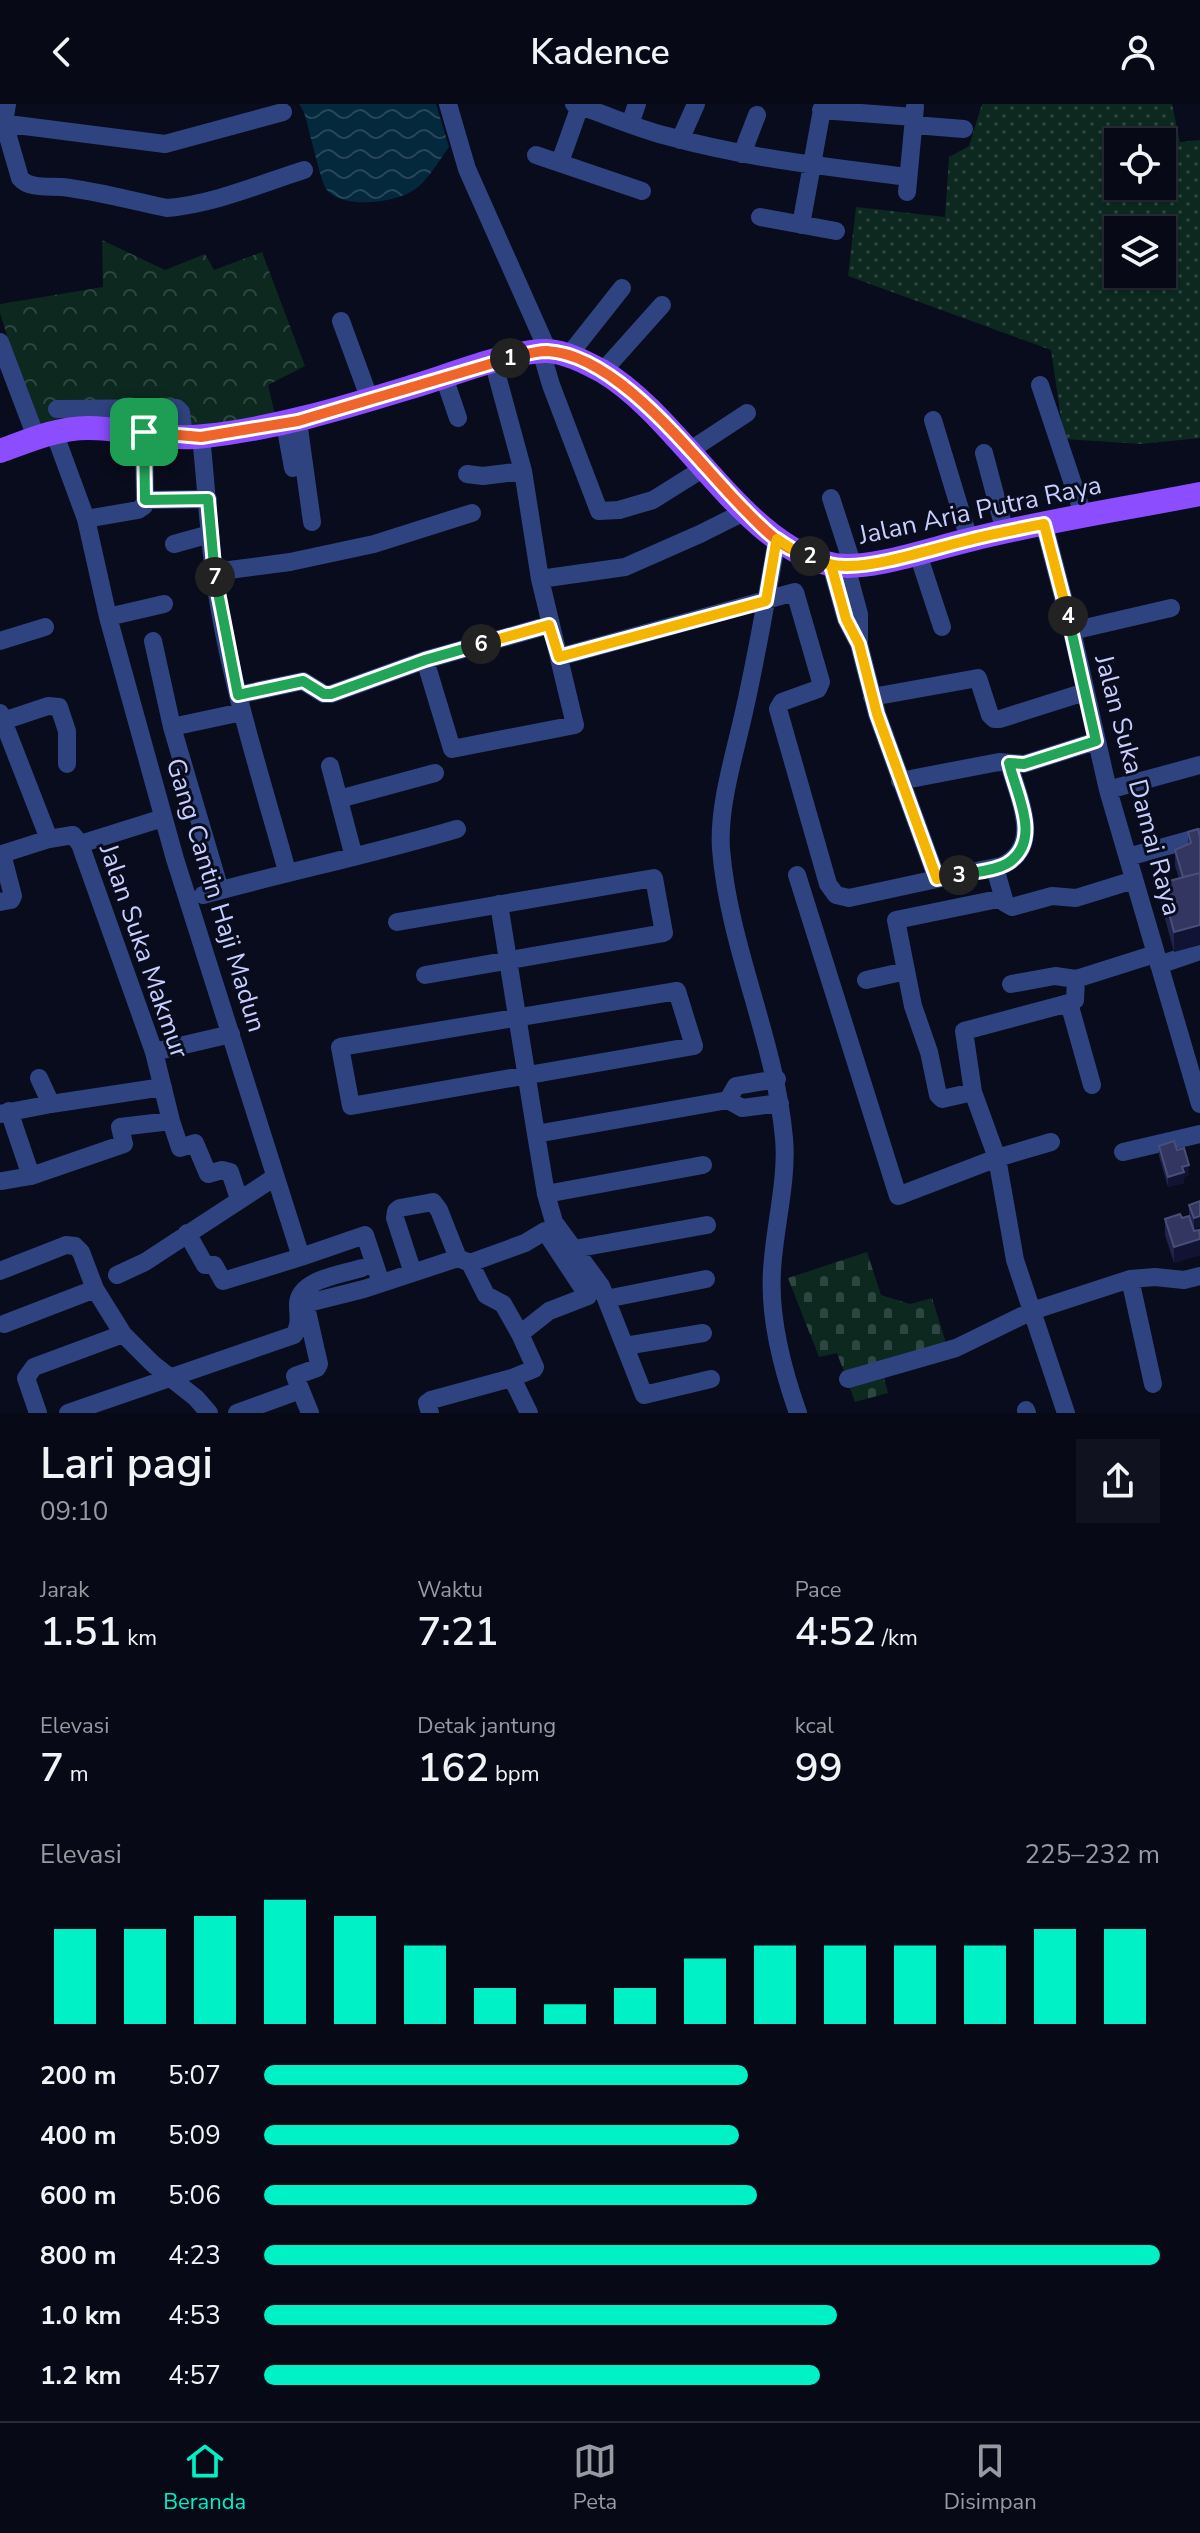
<!DOCTYPE html>
<html lang="id">
<head>
<meta charset="utf-8">
<style>
	:root { --surface:#070916; --page:#10121f; --text:#f1f3f6; --muted:#989aa1; --line:#282a35; --accent:#00f1c6 }
	body { margin:0; font-family:"Nunito Sans",sans-serif; background:var(--page); color:var(--text); height:100vh; display:flex; flex-direction:column; font-size:30px; white-space:nowrap }
	* { box-sizing:border-box; margin:0 }
	p { font-size:26px; color:var(--muted) }
	.icon { flex:none; width:44px; height:44px; fill:none; stroke:currentColor; stroke-width:2; stroke-linecap:round; stroke-linejoin:round }
	.map { position:relative; height:1309px; overflow:hidden }
	.sheet { display:flex; flex-direction:column; background:var(--surface); flex:1 }
	.sheet>* { flex:none }
	.controls { position:absolute; left:1104px; top:24px; display:grid; gap:16px }
	.controls a { display:grid; place-items:center; width:72px; height:72px; border-radius:0px; background:var(--surface); box-shadow:0 2px 6px #0004,0 0 0 2px var(--line); font-size:40px }
	.pin { position:absolute; display:grid; place-items:center; width:68px; height:68px; color:#fff; margin:-34px; border-radius:16px; box-shadow:0 4px 12px #0006 }
	.km { position:absolute; width:40px; height:40px; margin:-20px; border-radius:50%; background:#222; color:#fff; font-size:22px; line-height:40px; text-align:center }
	.round { display:grid; place-items:center; flex:none; width:84px; height:84px; border-radius:0px; background:var(--page) }
	.headline { display:flex; align-items:center; justify-content:space-between; height:136px; padding:0 40px }
	h1 { font-size:44px; font-weight:600; line-height:60px }
	.metrics { display:grid; grid-template-columns:repeat(3,1fr); gap:12px; height:136px; padding:8px 40px }
	.metrics div { display:grid; align-content:center }
	.metrics b { font-size:40px; font-weight:600 }
	.metrics small { font-size:22px; font-weight:400 }
	.metrics p { font-size:22px }
	.chart { height:224px; padding:16px 40px }
	.chart p { display:flex; justify-content:space-between }
	.chart svg { width:100%; height:144px; margin-top:8px; stroke:var(--accent); stroke-width:6 }
	ul { padding:0 40px; list-style:none; font-size:26px }
	li { display:grid; grid-template-columns:128px 96px 1fr; align-items:center; height:60px }
	li i { height:20px; border-radius:10px; background:var(--accent) }
	header { display:flex; justify-content:space-between; align-items:center; height:104px; padding:0 40px; background:var(--surface); font-size:36px; font-weight:600 }
	.menu { display:flex; justify-content:space-around; align-items:center; height:112px; border-top:2px solid var(--line); background:var(--surface); font-size:22px; color:var(--muted) }
	.menu a { display:grid; justify-items:center; gap:4px }
	.menu .on { color:var(--accent) }
	.map>svg:first-child { display:block }
</style>
</head>
<body>
<header><svg class="icon" aria-label="back" viewBox="0 0 24 24"><path d="M15 5l-7 7 7 7"/></svg>Kadence<svg class="icon" aria-label="person" viewBox="0 0 24 24"><circle cx="12" cy="8" r="4"/><path d="M4 21q1-7 8-7t8 7"/></svg></header>
<div class="map">
<svg width="1200" height="1309" viewBox="0 0 1200 1309">
	<defs>
		<pattern id="grass-dots" width="8" height="8" patternUnits="userSpaceOnUse" patternTransform="scale(2)"><rect width="8" height="8" fill="#0c281f"/><path d="M2 2h.1M6 6h.1" fill="none" stroke="#2e4641" stroke-width="1.8" stroke-linecap="round"/></pattern>
		<pattern id="forest-crowns" width="20" height="18" patternUnits="userSpaceOnUse" patternTransform="scale(2)"><rect width="20" height="18" fill="#0c281f"/><path d="M2 6a3 3 0 1 1 6 0M12 15a3 3 0 1 1 6 0" fill="none" stroke="#2e4641"/></pattern>
		<pattern id="cemetery-stones" width="16" height="16" patternUnits="userSpaceOnUse" patternTransform="scale(2)"><rect width="16" height="16" fill="#0c281f"/><path d="M2 7V4a2 2 0 0 1 4 0v3zM10 15v-3a2 2 0 0 1 4 0v3z" fill="#2e4641"/></pattern>
		<pattern id="water-waves" width="16" height="10" patternUnits="userSpaceOnUse" patternTransform="scale(2)"><rect width="16" height="10" fill="#04283c"/><path d="M0 5q4-4 8 0t8 0" fill="none" stroke="#274659"/></pattern>
	</defs>
	<rect width="100%" height="100%" fill="#090c1d"/>
	<path fill="url(#grass-dots)" fill-rule="evenodd" d="M982,0h190l8,38 20,-2v298l-59,6 -77,-5 -13,-89 -203,-74 8,-69 89,10 4,-60 20,-11zM1118,38h44v44h-44zM1118,126h44v44h-44z"/>
	<path fill="url(#forest-crowns)" d="M102,136l63,30 40,-16 9,16 48,-18 43,114 -37,19 9,38 -240,8 -37,-118v-9l103,-17z"/>
	<path fill="url(#cemetery-stones)" d="M867,1148l14,43 29,9 22,-6 15,48 -66,21 7,26 -33,9 -18,-49 -18,4 -31,-79z"/>
	<path fill="url(#water-waves)" d="M299,0h137l13,43c-10,13 -21,34 -35,43 -19,13 -72,20 -88,-1 -5,-7 -18,-64 -22,-77z"/>
	<g fill="none" stroke-linecap="round" stroke-linejoin="round">
		<path stroke="#2f4381" stroke-width="18" d="M7,0l-3,19 16,55c9,11 29,8 42,9 35,4 71,14 105,21 47,-4 93,-24 137,-38
			M448,0l19,65 81,182
			M574,0c31,10 61,24 93,32 79,22 160,31 241,41
			M821,6l93,7
			M0,19l165,21 118,-32
			M630,20l7,-20
			M914,21l50,4
			M680,36l16,-36
			M742,50l15,-39
			M536,51l106,36
			M560,58l20,-56
			M907,88l8,-85
			M760,113l76,14
			M801,121l22,-121
			M341,217l29,79
			M0,238l36,95
			M541,247l10,34 48,126 20,-1 34,-10 51,-32
			M569,251l53,-67
			M603,267l59,-66
			M444,273l14,41
			M1040,281l44,132
			M57,305l120,-1 4,4 3,24
			M933,316l36,119
			M298,317l14,101
			M285,320l8,44
			M54,328l32,87 22,98 67,242 126,398 64,-22 16,48
			M144,328l1,68
			M201,333c5,45 7,90 13,135 13,102 46,201 73,299
			M689,347l58,-38
			M984,349l21,79
			M467,370l16,2 40,-5
			M831,394l22,68
			M145,396l63,-1
			M86,415l52,-9 6,-4 1,-6
			M1044,420l28,107 36,159 92,314
			M777,435c-10,58 -20,115 -33,173 -9,41 -26,94 -23,137 8,99 54,190 63,289 4,41 -10,91 -12,133 -3,48 10,97 26,142
			M174,440l36,-10
			M918,450l24,73
			M831,461l15,54 12,23
			M846,462l13,48v30l18,70 60,165 64,-13c44,-19 16,-70 8,-103
			M214,468l76,-10 84,-18 98,-31
			M540,475l85,-12 75,-33 46,-23
			M108,513l56,-13
			M1072,527l99,-23
			M0,537l45,-14
			M153,537l19,86 48,163
			M559,553l236,-65 26,90 -3,7 -36,13 -4,7 50,175 8,11 13,3 88,-19
			M425,556l27,89 123,-24 -35,-146 -17,-108 -30,-110
			M238,591l65,-14 21,13h7l94,-34 124,-35
			M872,593l106,-19 12,37 4,4h6l85,-27
			M0,609l49,126 24,-4 7,9 74,208 17,69 9,27 15,-5 13,31 14,-4 8,2 9,27
			M3,617l45,-15 11,1 8,24v33
			M172,623l70,-15
			M330,662l24,91
			M900,677l99,-19 25,2 72,-23
			M1108,686l92,-25
			M339,695l96,-26
			M80,740l83,-26
			M1128,753l72,-20
			M995,764l10,35 7,4 40,-11 24,2 58,-18
			M797,771l101,321 99,-38 54,-16
			M203,791c84,-23 170,-41 254,-66
			M0,798l11,-2 2,-4 -11,-42 47,-15
			M499,800l37,230 10,60 8,28 47,64 43,109 67,-16
			M397,818l257,-44 10,55 -239,42
			M1159,861l41,-14
			M866,876l40,-9
			M1011,880l44,-8 21,3 79,-25
			M677,887l17,55 -343,60 -11,-59z
			M1069,899l23,82
			M154,948l77,-18
			M39,974l12,26 112,-17
			M973,988l-31,7 -4,-4 -9,-43 -16,-46 -17,-86 107,-22
			M728,996l8,-14 41,-7
			M9,1007l22,65
			M0,1010l51,-10
			M536,1030l192,-34 14,8 38,-5
			M1123,1048l77,-18
			M2,1077l29,-5 93,-32 -4,-17 51,-6
			M546,1090l157,-29
			M187,1129l18,32h9l9,16 78,-24
			M574,1145l133,-24
			M0,1167l66,-26 9,1 6,6 14,37 28,45 30,30 43,34 13,15
			M413,1169l-18,-55 1,-7 4,-3 33,-6 6,8 19,48
			M117,1171l28,-13 130,-85
			M1130,1175l23,105
			M606,1195l100,-20
			M4,1220l91,-35
			M625,1242l78,-13
			M512,1274l17,35
			M848,1275l108,-31 76,-37 98,-32 25,-2 29,3 16,-4
			M1026,1306l1,3
			M38,1309l-12,-35 8,-11 89,-33
			M68,1309l226,-78c7,-11 4,-19 4,-31 1,-25 45,-30 64,-36
			M237,1309l55,-20
			M310,1309l-15,-37 22,-8 2,-4 -13,-57 2,-4 56,-14 94,-31 12,5 16,32 17,9 17,30 29,-23 39,-15 -43,-65 -20,12 -55,20
			M430,1309l-3,-10 4,-3 81,-22 22,-9 1,-2 -15,-33
			M1066,1309l-51,-153 -18,-102 -24,-66 -9,-61 105,-28 6,-3 1,-21"/>
		<path stroke="#8b4dff" stroke-width="24" d="M0,347c28,-10 57,-23 88,-23 38,0 79,13 117,8 75,-8 144,-30 216,-52 32,-10 94,-34 126,-33 19,1 38,11 55,20 79,46 144,180 233,194 34,6 99,-17 134,-25 76,-19 154,-31 231,-46"/>
	</g>
	<path fill="#20244d" d="M1198,725l-24,123 -13,-48v-21l18,-5 -4,-12v-16l13,-6v-12z
		M1159,1042l18,4 12,25 -5,2v6l-16,4 -9,-31z
		M1200,1097l-6,28 -5,-14v-10z
		M1182,1114l12,13 6,2v22l-26,8 -9,-28v-16z"/>
	<path fill="#101332" d="M1200,821v20l-26,7v-20z
		M1189,1061v10l-5,2v6l-16,4v-10l14,-10z
		M1200,1112v11l-6,2v-11z
		M1200,1135v16l-26,8v-16z"/>
	<path fill="#323660" stroke="#494e79" stroke-width="2" d="M1198,725l2,8v36l-17,4 -8,-27 16,-7 -3,-11z
		M1200,769v52l-26,7 -13,-49z
		M1174,1037l3,9 7,-2 5,17 -7,2 2,5 -16,5 -9,-31z
		M1200,1097v15l-6,2 -5,-13z
		M1180,1110l2,4 7,-2 5,15 5,-1 1,9 -26,8 -9,-28z"/>
	<g fill="none" stroke-linecap="round" stroke-linejoin="round">
		<defs>
			<path id="split-1" d="M144,328l57,5 97,-16 212,-63"/>
			<path id="split-2" d="M510,254c12,-3 25,-7 37,-7 72,4 146,106 194,155 14,14 28,30 46,41 7,4 16,6 23,9"/>
			<path id="split-3" d="M810,452l21,9 15,54 13,25 18,70 60,165 22,-4"/>
			<path id="split-4" d="M959,771c15,-3 36,-4 49,-12 35,-23 8,-69 1,-100l15,1 72,-23 -28,-125"/>
			<path id="split-5" d="M776,439l1,-4c18,13 45,27 68,27 33,1 87,-17 120,-25 26,-7 53,-12 79,-17l24,92"/>
			<path id="split-6" d="M481,540l68,-19 10,32 207,-56 10,-58"/>
			<path id="split-7" d="M215,473l23,118 65,-14 21,13h7l94,-34 56,-16"/>
			<path id="split-8" d="M144,328l1,68 63,-1 7,78"/>
		</defs>
		<use href="#split-1" stroke="#fff" stroke-width="16"/>
		<use href="#split-2" stroke="#fff" stroke-width="16"/>
		<use href="#split-3" stroke="#fff" stroke-width="16"/>
		<use href="#split-4" stroke="#fff" stroke-width="16"/>
		<use href="#split-5" stroke="#fff" stroke-width="16"/>
		<use href="#split-6" stroke="#fff" stroke-width="16"/>
		<use href="#split-7" stroke="#fff" stroke-width="16"/>
		<use href="#split-8" stroke="#fff" stroke-width="16"/>
		<use href="#split-1" stroke="#f0652b" stroke-width="10"/>
		<use href="#split-2" stroke="#f0652b" stroke-width="10"/>
		<use href="#split-3" stroke="#f5b400" stroke-width="10"/>
		<use href="#split-4" stroke="#22a559" stroke-width="10"/>
		<use href="#split-5" stroke="#f5b400" stroke-width="10"/>
		<use href="#split-6" stroke="#f5b400" stroke-width="10"/>
		<use href="#split-7" stroke="#22a559" stroke-width="10"/>
		<use href="#split-8" stroke="#22a559" stroke-width="10"/>
	</g>
	<g text-anchor="middle" dominant-baseline="central" stroke-width="6" stroke-linejoin="round" paint-order="stroke">
		<g font-size="26" fill="#c6cfff" stroke="#090c1d">
			<text transform="translate(980 406) rotate(-12)">Jalan Aria Putra Raya</text>
			<text transform="translate(1138 681) rotate(75)">Jalan Suka Damai Raya</text>
			<text transform="translate(216 791) rotate(73)">Gang Cantin Haji Madun</text>
			<text transform="translate(144 847) rotate(71)">Jalan Suka Makmur</text>
		</g>
	</g>
</svg>
<div class="controls">
<a><svg class="icon" aria-label="locate" viewBox="0 0 24 24"><circle cx="12" cy="12" r="6"/><path d="M12 2v4M12 18v4M2 12h4M18 12h4"/></svg></a>
<a><svg class="icon" aria-label="layers" viewBox="0 0 24 24"><path d="M12 4l9 5-9 5-9-5zM3 14l9 5 9-5"/></svg></a>
</div>
<div class="pin" style="left:144px;top:328px;background:#1e9e55"><svg class="icon" aria-label="arrive" viewBox="0 0 24 24"><path d="M6 21V4h12l-3 4 3 4H6"/></svg></div>
<b class="km" style="left:510px;top:254px">1</b>
<b class="km" style="left:810px;top:452px">2</b>
<b class="km" style="left:959px;top:771px">3</b>
<b class="km" style="left:1068px;top:512px">4</b>
<b class="km" style="left:481px;top:540px">6</b>
<b class="km" style="left:215px;top:473px">7</b>
</div>
<section class="sheet">
<div class="headline"><div><h1>Lari pagi</h1><p>09:10</p></div><a class="round"><svg class="icon" aria-label="share" viewBox="0 0 24 24"><path d="M12 15V3M7 8l5-5 5 5M5 13v7h14v-7"/></svg></a></div>
<div class="metrics">
<div><p>Jarak</p><b>1.51<small> km</small></b></div>
<div><p>Waktu</p><b>7:21</b></div>
<div><p>Pace</p><b>4:52<small> /km</small></b></div>
</div>
<div class="metrics">
<div><p>Elevasi</p><b>7<small> m</small></b></div>
<div><p>Detak jantung</p><b>162<small> bpm</small></b></div>
<div><p>kcal</p><b>99</b></div>
</div>
<div class="chart"><p><span>Elevasi</span>225–232 m</p>
<svg viewBox="0 0 160 44" preserveAspectRatio="none"><path d="M5 44V15M15 44V15M25 44V11M35 44V6M45 44V11M55 44V20M65 44V33M75 44V38M85 44V33M95 44V24M105 44V20M115 44V20M125 44V20M135 44V20M145 44V15M155 44V15"/></svg>
</div>
<ul>
<li><b>200 m</b>5:07<i style="width:54%"></i></li>
<li><b>400 m</b>5:09<i style="width:53%"></i></li>
<li><b>600 m</b>5:06<i style="width:55%"></i></li>
<li><b>800 m</b>4:23<i style="width:100%"></i></li>
<li><b>1.0 km</b>4:53<i style="width:64%"></i></li>
<li><b>1.2 km</b>4:57<i style="width:62%"></i></li>
</ul>
</section>
<nav class="menu">
<a class="on"><svg class="icon" aria-label="home" viewBox="0 0 24 24"><path d="M3 11l9-7 9 7M6 9v11h12V9"/></svg>Beranda</a>
<a><svg class="icon" aria-label="map" viewBox="0 0 24 24"><path d="M3 6l6-2 6 2 6-2v14l-6 2-6-2-6 2zM9 4v14M15 6v14"/></svg>Peta</a>
<a><svg class="icon" aria-label="saved" viewBox="0 0 24 24"><path d="M7 4h10v16l-5-4-5 4z"/></svg>Disimpan</a>
</nav>
</body>
</html>
